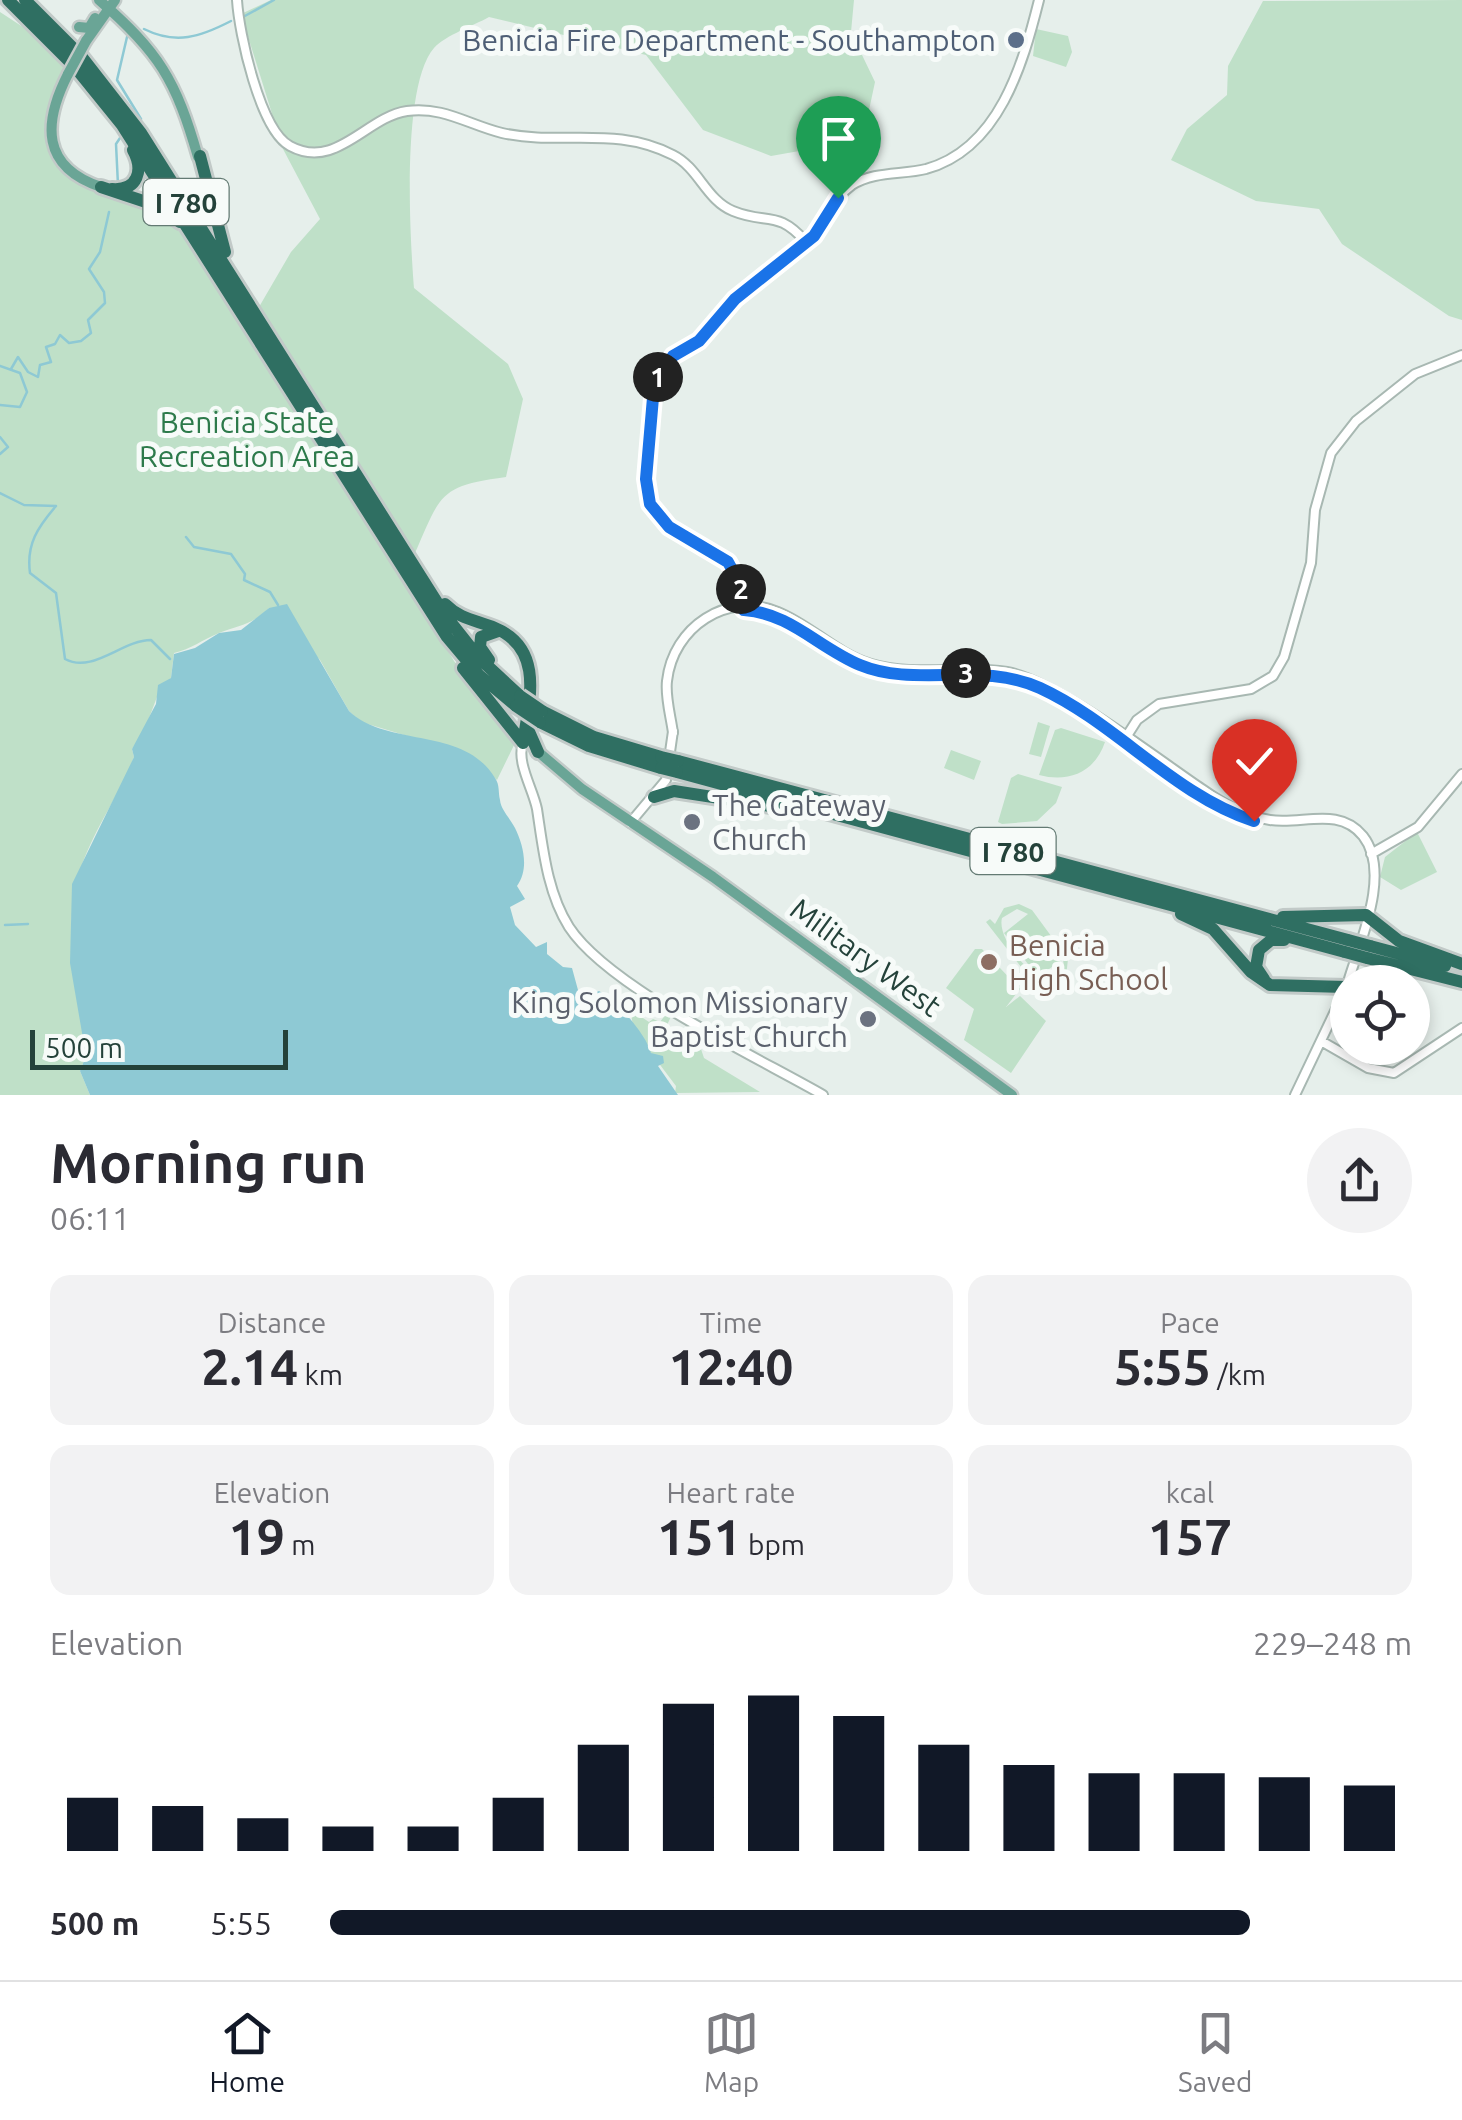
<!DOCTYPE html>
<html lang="en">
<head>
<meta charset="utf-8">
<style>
	:root { --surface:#fff; --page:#f2f2f3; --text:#2b2b33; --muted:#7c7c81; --line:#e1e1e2; --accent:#111827 }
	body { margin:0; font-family:Ubuntu,sans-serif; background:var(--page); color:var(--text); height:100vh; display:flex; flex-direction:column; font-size:38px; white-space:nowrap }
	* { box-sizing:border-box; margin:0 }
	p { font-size:32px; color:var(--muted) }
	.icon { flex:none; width:55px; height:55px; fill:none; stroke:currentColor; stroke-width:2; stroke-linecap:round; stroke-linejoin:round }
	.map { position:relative; height:1095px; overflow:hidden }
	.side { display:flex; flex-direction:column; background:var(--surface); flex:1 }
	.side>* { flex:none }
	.fabs { position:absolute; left:1330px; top:965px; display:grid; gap:20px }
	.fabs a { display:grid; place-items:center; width:100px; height:100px; border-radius:50%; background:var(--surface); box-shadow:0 5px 15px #0003; font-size:50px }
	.scale { position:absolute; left:30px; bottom:25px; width:258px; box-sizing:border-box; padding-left:10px; border:5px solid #24423a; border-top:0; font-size:28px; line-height:35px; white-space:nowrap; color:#24423a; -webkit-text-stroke:8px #f7fbf9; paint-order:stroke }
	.pin { position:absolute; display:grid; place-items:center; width:85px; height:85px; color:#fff; margin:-102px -42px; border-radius:50% 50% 50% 0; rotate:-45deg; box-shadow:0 0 10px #0007 }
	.pin .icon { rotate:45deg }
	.km { position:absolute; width:50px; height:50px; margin:-25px; border-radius:50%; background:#222; color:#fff; font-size:28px; line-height:50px; text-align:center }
	.round { display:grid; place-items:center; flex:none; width:105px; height:105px; border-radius:52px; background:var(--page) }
	.headline { display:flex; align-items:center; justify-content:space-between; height:170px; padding:0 50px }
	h1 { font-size:55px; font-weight:700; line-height:75px }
	.metrics { display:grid; grid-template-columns:repeat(3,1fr); gap:15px; height:170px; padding:10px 50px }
	.metrics div { display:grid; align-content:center; border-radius:20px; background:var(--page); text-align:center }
	.metrics b { font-size:50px; font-weight:700 }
	.metrics small { font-size:28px; font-weight:400 }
	.metrics p { font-size:28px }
	.chart { height:280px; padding:20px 50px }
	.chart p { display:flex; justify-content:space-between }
	.chart svg { width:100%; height:180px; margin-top:10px; stroke:var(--accent); stroke-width:6 }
	ul { padding:0 50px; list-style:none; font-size:32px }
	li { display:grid; grid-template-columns:160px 120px 1fr; align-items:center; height:75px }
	li i { height:25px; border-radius:12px; background:var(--accent) }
	.tab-bar { display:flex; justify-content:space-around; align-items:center; height:140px; border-top:2px solid var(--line); background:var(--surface); font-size:28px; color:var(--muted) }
	.tab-bar a { display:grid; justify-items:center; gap:5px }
	.tab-bar .active { color:var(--accent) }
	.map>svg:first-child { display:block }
</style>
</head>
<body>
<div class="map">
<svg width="1462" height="1095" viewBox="0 0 1462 1095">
	<rect width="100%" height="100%" fill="#e6efeb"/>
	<path fill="#bfe0c8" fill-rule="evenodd" d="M271,0h583l-3,32 24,50 -6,28 -36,35 -62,11 -68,-26 -57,-75 -157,-38c-16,9 -43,18 -55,31 -33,38 -24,190 -20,240l94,76 15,35 -17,78c-67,9 -65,17 -91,76l-156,-246 32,-55 29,-33 -37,-70 -42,-135z
		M1462,0v320l-13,-4 -107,-72 -23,-35 -63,-8 -85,-41 16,-31 40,-34 1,-29 35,-65z
		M0,12l29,19 37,37c-23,43 -26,57 -5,102l108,49 80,97 205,345 62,80 -19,39 -30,-26 -106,-32 -12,-11 -29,-51 -51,-52c-17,17 -30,17 -50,25 -17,7 -28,16 -45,20l-3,25 -14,19 -14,37 -11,15 2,8c-16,42 -42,74 -55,117 -18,62 1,121 7,182l-6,15 10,24h-90z
		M1036,29l32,7 4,16 -6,15 -33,-11z
		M1038,722l12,4 -9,31 -12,-3z
		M1061,728l44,14c-10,30 -36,41 -66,33l16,-45z
		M951,750l30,11 -7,19 -30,-12z
		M1018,774l44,13 -6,16 -19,18 -35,3 -4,-2 13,-44z
		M1417,832l20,40 -36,18 -21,-13 5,-20z
		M1019,904l13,6 36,49 -2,18 -27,13 -53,-68 4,-3 5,5 9,-16zM1017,909l11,5 -24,19 34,44 25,-18c9,59 -69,-10 -61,-41z
		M975,949h7l38,40 -14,18 14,-11 26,25 -35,52 -47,-33 10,-31 -28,-21z
		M631,1010l18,12 4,-3 7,3 9,-12 4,2 -10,22 38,15 3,9 56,34 -85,1 1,-7 -43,-57z"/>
	<path fill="#8ec9d4" d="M287,604l62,107c39,37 115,15 146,67 5,7 3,14 5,22 1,10 10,18 15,28 9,18 14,42 2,58l8,13 -15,8 5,18 21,22 11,-5v12l16,13 9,1 9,33 10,1 1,-8 7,-3c18,10 47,43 52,62l12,3 1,7 -6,3 20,29h-588l-10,-24 6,-15 -16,-93 2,-79 62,-127 -2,-8 24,-45 2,-19 13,-7 3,-24 21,-6 24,-15 22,-3 28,-22z"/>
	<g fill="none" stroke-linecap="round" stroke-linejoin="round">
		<path stroke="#8ec9d4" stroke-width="2.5" d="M243,17l31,-17
			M144,29c32,16 56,8 87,-8
			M127,37l-10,43 24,39
			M118,185l-2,-41 4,-6
			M0,366l20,7 7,19 -7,15 -20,-2
			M11,369l7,-12 10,15 10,5 2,-12 11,-3 -5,-15 9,-3 5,-9 9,8 12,-2 10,-8 -3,-13 17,-17 -1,-11 -15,-23 11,-17 9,-40
			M0,437l8,10 -8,7
			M0,493l24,12 32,1c-18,21 -30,38 -26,67l26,20 9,66c28,15 57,-19 86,-19l19,19
			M186,537l8,10 37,7 14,20 -1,6 26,12 8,13
			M5,925l23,-1"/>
		<defs>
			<path id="minor" d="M237,0c2,33 23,130 53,146 46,25 76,-29 117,-35 36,-5 62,14 95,22 59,13 113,-8 171,22 26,13 33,45 60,56 34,14 44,-2 73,31
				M744,609c-7,-85 -98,-57 -98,-130 0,-29 -1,-78 13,-105 9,-18 26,-21 40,-33 13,-11 21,-28 34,-40 25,-23 53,-40 77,-62 17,-16 23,-41 42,-54 22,-14 50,-10 74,-16 73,-20 97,-105 113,-169
				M673,733c-2,-16 -8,-36 -6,-52 6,-54 60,-90 111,-69 32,13 59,42 93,52 43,13 92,1 136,8 50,9 149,86 195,117 21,15 42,27 68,31 32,5 69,-14 93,16 29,37 -4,108 -15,146
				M1123,742l14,-22 22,-16 92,-15 22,-13 11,-19 27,-94 4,-53 16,-57 25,-32 59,-47 47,-19
				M523,743c-7,19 10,46 14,66 6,39 10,83 32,118 39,60 188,130 254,168
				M630,823l36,-43 7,-49
				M1371,854l47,-27 44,-53
				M1321,1041l47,27 26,5 68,-45
				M1295,1095l51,-107"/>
			<path id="major" d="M99,0c60,52 77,80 99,157
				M79,27l10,1 6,-10
				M86,41l29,-41
				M68,74c-25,49 -27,93 33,113
				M536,750l46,39 131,88 299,218"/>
			<path id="highway" d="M8,0l67,67 47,58 325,512 32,38 37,31
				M25,0l56,56 60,77 304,482 34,43 41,38
				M200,156l25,96
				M101,187l54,18 25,17
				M112,189c26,2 32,-19 21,-39
				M445,604c16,16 31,16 50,24 50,21 34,74 28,115
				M489,660l-9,-13 1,-10 17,-6
				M463,668l60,75
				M542,711l52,26 67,20
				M540,722l49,24 72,22
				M527,727l11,25
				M678,761l670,179
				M677,772l668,180
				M654,797l20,-6 103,16
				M1181,914l32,15 38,43 19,13 76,2
				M1283,917l83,-2 33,26 63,23
				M1370,946l75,20
				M1367,958l95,24
				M1264,979l-8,-12 3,-17 12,-10h13"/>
		</defs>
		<use href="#minor" stroke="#a8b8b2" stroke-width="12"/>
		<use href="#major" stroke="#c2cac8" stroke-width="15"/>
		<use href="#highway" stroke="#c2cac8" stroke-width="18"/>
		<use href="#minor" stroke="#fff" stroke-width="8"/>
		<use href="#major" stroke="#6aa596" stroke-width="10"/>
		<use href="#highway" stroke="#2f6f62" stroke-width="12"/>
		<defs>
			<path id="major-bridge" d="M68,74l18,-33"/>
			<path id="highway-bridge" d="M520,696l22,15
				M516,706l24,16
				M661,757l17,4
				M661,768l16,4
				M1348,940l22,6
				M1345,952l22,6"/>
		</defs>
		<use href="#major-bridge" stroke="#c2cac8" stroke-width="15" stroke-linecap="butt"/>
		<use href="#highway-bridge" stroke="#c2cac8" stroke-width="18" stroke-linecap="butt"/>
		<use href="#major-bridge" stroke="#6aa596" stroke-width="10"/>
		<use href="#highway-bridge" stroke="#2f6f62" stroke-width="12"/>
	</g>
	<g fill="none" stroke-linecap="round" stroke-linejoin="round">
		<defs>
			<path id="route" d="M838,198l-24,38 -79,63 -36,42 -26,15 -19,30 -8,93 4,25 19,23 59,35 12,22 4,26c46,3 75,38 116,55 55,23 121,-4 180,23 76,35 134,107 214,133"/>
		</defs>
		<use href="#route" stroke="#fff" stroke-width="20"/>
		<use href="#route" stroke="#1a73e8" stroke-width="12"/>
	</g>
	<circle fill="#5c6f8a" stroke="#f7fbf9" stroke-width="4" cx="1016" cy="40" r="10"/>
	<g fill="#6b7280" stroke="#f7fbf9" stroke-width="4">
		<circle cx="692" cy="822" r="10"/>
		<circle cx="868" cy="1019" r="10"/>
	</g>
	<circle fill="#8d6e63" stroke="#f7fbf9" stroke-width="4" cx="989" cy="962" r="10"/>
	<g text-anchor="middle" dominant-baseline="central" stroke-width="10" stroke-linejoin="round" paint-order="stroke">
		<g fill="#f7fbf9" stroke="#637a73" stroke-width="2.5">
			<rect x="143.5" y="179" width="85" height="46" rx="8"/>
			<rect x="970.5" y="828" width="85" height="46" rx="8"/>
		</g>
		<g font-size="28" font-weight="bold" fill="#24423a">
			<text x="186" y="202">I 780</text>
			<text x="1013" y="851">I 780</text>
		</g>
		<g font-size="30" fill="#4e5e75" stroke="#f7fbf9" text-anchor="end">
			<text x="996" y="40">Benicia Fire Department - Southampton</text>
		</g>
		<g font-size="30" fill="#2d7a4b" stroke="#f7fbf9">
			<text x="247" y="422">Benicia State<tspan x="247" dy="34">Recreation Area</tspan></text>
		</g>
		<g font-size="30" fill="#5b616d" stroke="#f7fbf9" text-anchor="start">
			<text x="712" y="805">The Gateway<tspan x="712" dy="34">Church</tspan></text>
			<text x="848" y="1002" text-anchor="end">King Solomon Missionary<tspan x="848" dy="34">Baptist Church</tspan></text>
		</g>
		<g font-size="30" fill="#785e54" stroke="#f7fbf9" text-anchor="start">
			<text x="1009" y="945">Benicia<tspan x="1009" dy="34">High School</tspan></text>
		</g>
		<g font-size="30" fill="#24423a" stroke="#f7fbf9">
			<text transform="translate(866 957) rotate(36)">Military West</text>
		</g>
	</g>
</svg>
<div class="fabs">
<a><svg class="icon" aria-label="locate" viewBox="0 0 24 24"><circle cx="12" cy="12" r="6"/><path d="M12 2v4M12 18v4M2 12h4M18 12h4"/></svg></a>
</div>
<div class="scale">500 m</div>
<div class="pin" style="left:838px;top:198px;background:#1e9e55"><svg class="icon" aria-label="arrive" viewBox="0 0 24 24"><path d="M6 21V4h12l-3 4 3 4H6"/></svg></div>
<div class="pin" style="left:1254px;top:821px;background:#d93025"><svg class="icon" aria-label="check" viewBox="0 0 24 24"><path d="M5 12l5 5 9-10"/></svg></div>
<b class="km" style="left:658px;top:377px">1</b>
<b class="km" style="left:741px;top:589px">2</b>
<b class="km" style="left:966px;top:673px">3</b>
</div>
<section class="side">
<div class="headline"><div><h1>Morning run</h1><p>06:11</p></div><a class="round"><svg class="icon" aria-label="share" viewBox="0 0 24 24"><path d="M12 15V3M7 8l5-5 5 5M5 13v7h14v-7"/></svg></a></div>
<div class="metrics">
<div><p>Distance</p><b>2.14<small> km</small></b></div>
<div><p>Time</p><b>12:40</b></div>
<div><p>Pace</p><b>5:55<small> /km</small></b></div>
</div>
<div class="metrics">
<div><p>Elevation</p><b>19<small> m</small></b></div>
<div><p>Heart rate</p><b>151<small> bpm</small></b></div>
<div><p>kcal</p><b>157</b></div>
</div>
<div class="chart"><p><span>Elevation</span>229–248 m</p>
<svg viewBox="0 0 160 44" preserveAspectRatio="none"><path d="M5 44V31M15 44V33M25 44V36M35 44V38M45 44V38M55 44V31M65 44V18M75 44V8M85 44V6M95 44V11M105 44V18M115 44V23M125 44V25M135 44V25M145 44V26M155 44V28"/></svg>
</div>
<ul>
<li><b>500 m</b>5:55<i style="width:85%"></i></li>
</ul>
</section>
<nav class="tab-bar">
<a class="active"><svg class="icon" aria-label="home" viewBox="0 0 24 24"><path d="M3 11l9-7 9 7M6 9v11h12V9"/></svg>Home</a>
<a><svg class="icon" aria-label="map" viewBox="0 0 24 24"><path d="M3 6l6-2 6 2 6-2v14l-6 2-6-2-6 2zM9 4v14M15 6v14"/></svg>Map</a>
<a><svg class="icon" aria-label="saved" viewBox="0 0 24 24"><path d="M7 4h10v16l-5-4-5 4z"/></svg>Saved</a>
</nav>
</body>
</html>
